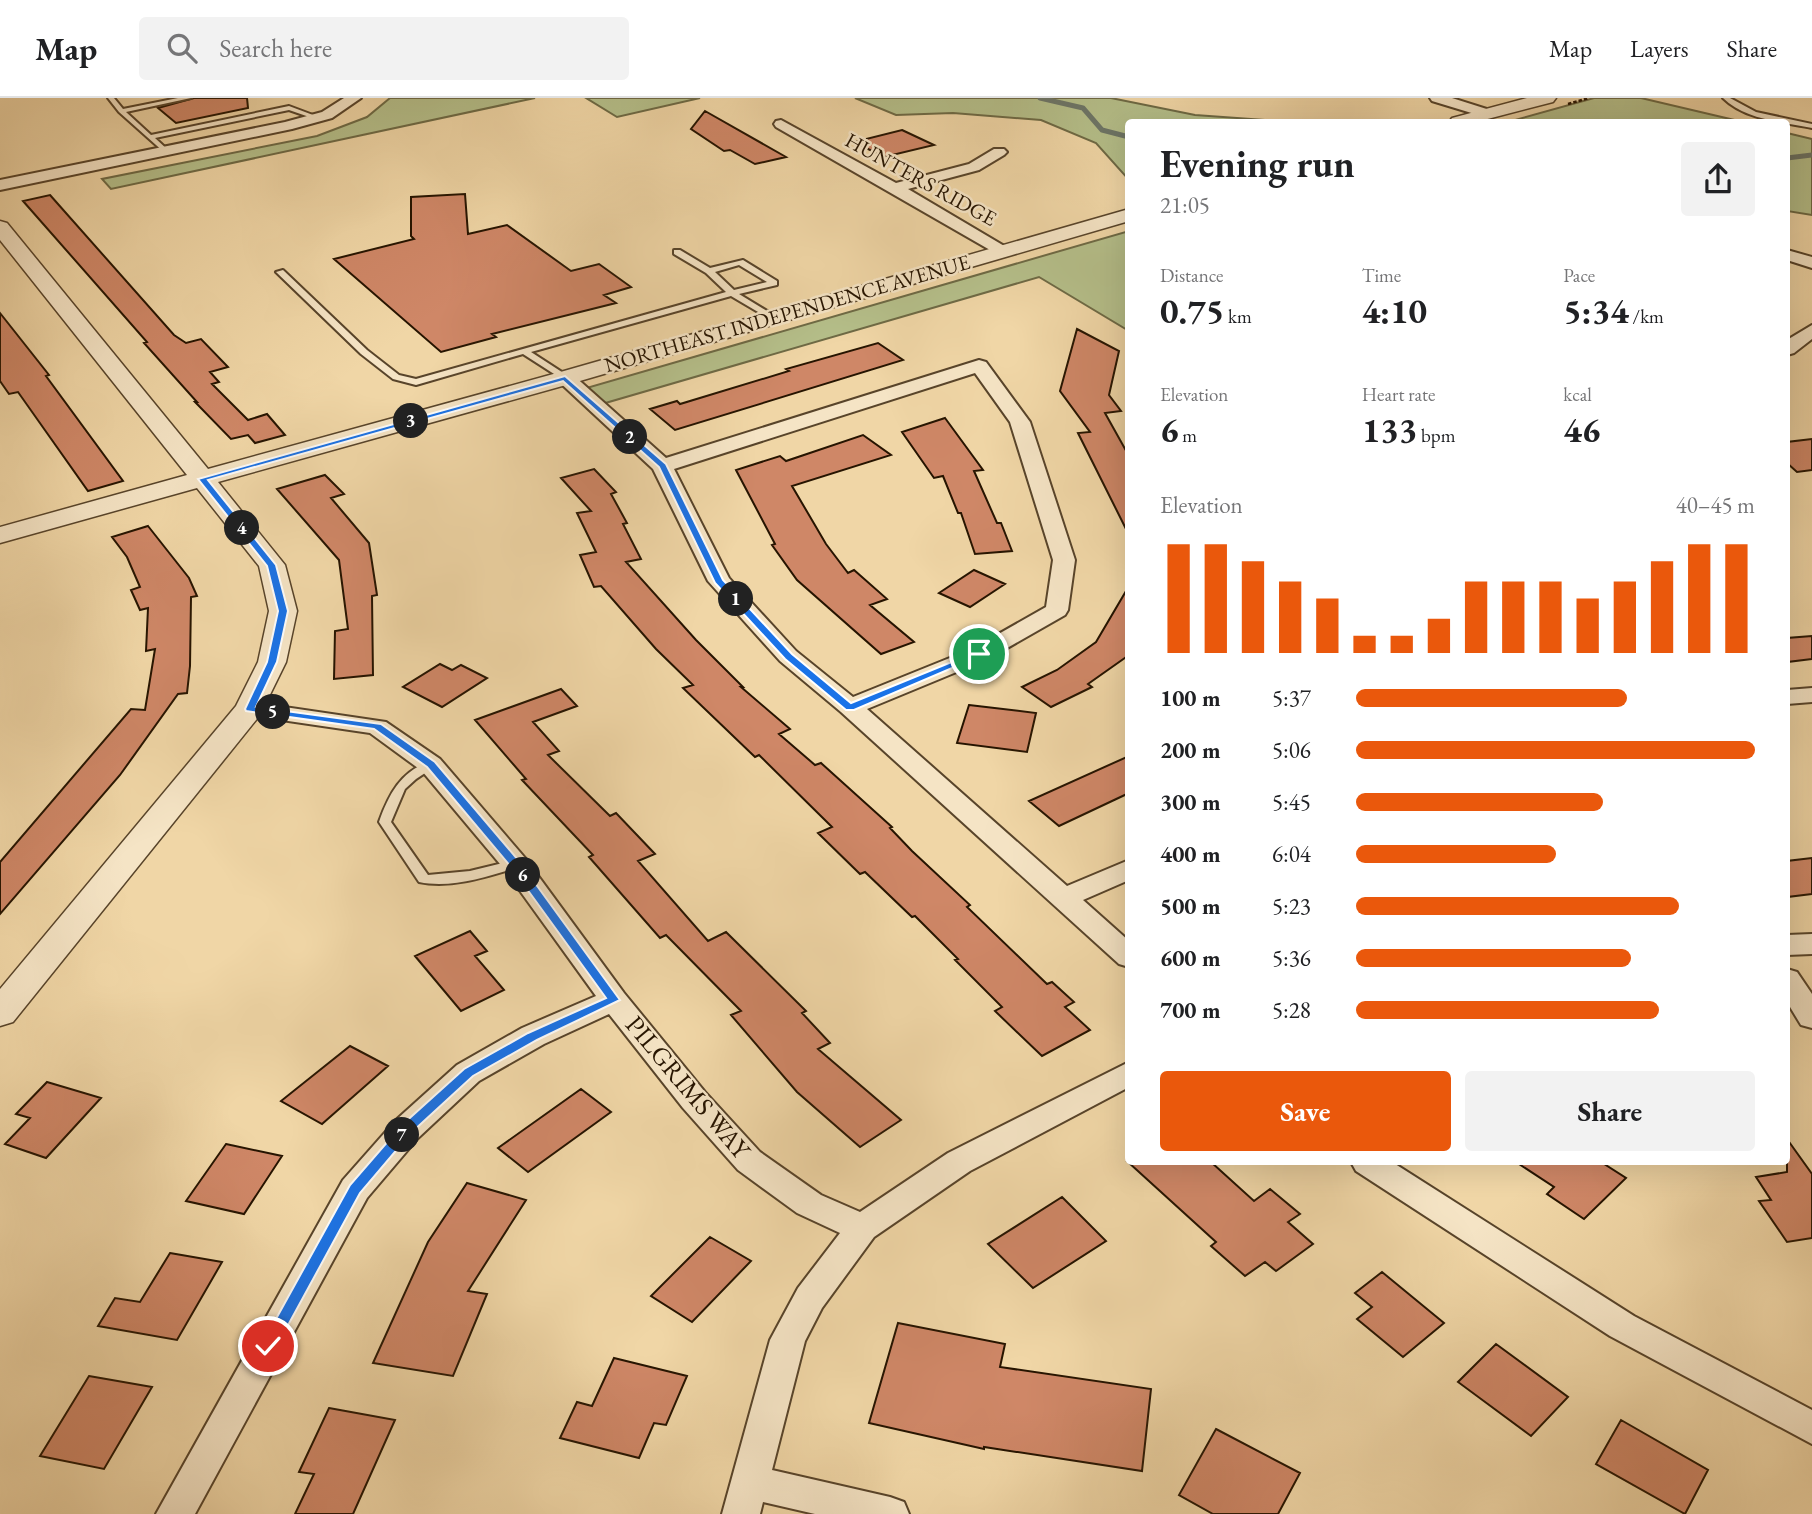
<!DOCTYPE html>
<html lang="en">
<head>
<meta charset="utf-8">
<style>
	:root { --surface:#fff; --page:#f2f2f2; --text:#202124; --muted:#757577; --line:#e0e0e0; --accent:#ea580c }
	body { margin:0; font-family:"EB Garamond",serif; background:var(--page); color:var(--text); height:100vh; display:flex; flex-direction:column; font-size:26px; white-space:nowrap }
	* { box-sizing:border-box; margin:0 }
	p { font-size:23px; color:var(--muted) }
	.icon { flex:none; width:38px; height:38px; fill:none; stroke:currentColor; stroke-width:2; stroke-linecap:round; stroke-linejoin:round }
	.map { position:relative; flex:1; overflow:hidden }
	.side { position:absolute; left:1125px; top:21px; width:665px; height:1046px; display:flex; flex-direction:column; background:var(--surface); border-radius:7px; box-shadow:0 7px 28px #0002 }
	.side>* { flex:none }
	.pin { position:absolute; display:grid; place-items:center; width:60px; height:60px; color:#fff; margin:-30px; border:4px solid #fff; border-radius:50%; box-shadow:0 2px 7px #0007 }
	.km { position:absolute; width:35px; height:35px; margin:-18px; border-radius:50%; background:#222; color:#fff; font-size:19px; line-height:35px; text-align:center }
	.round { display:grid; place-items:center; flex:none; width:74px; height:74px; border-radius:7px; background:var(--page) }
	.overview { display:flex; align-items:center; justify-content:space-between; height:119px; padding:0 35px }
	h1 { font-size:38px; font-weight:700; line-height:52px }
	.figures { display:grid; grid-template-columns:repeat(3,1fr); gap:10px; height:119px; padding:7px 35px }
	.figures div { display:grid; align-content:center }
	.figures b { font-size:35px; font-weight:700 }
	.figures small { font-size:19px; font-weight:400 }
	.figures p { font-size:19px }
	.chart { height:196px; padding:14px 35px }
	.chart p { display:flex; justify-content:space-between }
	.chart svg { width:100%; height:126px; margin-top:7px; stroke:var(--accent); stroke-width:6 }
	.button { display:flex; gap:14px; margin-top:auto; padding:14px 35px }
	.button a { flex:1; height:80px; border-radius:7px; background:var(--accent); color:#fff; font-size:28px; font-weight:700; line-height:80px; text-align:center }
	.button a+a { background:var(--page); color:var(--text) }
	ul { padding:0 35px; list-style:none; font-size:23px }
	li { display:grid; grid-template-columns:112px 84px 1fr; align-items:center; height:52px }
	li i { height:18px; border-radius:9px; background:var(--accent) }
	header { display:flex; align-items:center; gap:42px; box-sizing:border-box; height:98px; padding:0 35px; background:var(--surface); border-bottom:2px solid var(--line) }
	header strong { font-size:33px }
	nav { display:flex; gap:38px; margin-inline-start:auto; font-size:24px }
	.search { width:490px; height:63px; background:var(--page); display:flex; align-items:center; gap:18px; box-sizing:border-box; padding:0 24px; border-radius:7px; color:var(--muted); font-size:26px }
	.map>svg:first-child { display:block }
</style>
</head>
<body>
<header>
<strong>Map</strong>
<div class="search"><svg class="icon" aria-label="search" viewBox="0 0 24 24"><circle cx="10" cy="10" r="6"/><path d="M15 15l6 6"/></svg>Search here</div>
<nav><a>Map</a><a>Layers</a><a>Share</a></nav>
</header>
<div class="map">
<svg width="1812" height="1416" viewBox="0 0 1812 1416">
	<rect width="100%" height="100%" fill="#f0d6a6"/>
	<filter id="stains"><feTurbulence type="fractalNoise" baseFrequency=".00286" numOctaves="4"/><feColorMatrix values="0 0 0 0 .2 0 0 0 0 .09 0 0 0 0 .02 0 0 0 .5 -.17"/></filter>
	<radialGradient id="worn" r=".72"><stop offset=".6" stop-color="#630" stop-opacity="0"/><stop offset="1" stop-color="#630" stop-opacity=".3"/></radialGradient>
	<path fill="#b5bf8a" stroke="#6e6a45" stroke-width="2" d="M390,0h145l-424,91 -9,-10 215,-43 50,-19z
		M586,0h114l-83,19z
		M855,0h256l84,17 99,7h-165v58l-33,-37 -55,-23 -88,-7 -57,2z
		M1594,0h47l102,24h-235z
		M1787,35l25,6v76l-25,-4z
		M1129,133v100l-90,-54 -444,129 -12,-17z"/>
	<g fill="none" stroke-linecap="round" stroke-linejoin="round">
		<path stroke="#6d7668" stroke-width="5" d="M1040,0l43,10 19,22 27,7
			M1787,60l25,-3"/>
	</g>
	<path fill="#cf8767" stroke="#261400" stroke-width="2" d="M194,0h53l1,10 -72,15 -18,-15z
		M705,13l81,46 -31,7 -25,-14 -6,1 -33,-22z
		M902,32l32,15 -50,12 -30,-15z
		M465,96l3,40 39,-9 64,46 28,-7 32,23 -27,8 12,8 -124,31 4,3 -55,15 -107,-93 80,-20 -3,-3v-39z
		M50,97l124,140 12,8 15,-4 27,28 -18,5 9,10 -7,2 36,36 19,-6 18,21 -30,8 -7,-8 -17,4 -36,-37h2l-53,-59 3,-1 -124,-141z
		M0,215l49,62 -3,1 77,105 -35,10 -70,-99 -9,2 -9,-13z
		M1077,231l42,22 -10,44 12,16 -16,2 24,43v79l-51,-102 12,-1 -30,-41z
		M878,245l25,17 -228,70 -25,-21 27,-8 3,3 109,-33 -3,-2z
		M945,320l38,52 -9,1 23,52h4l11,28 -37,3 -14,-41h-3l-15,-37 -9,2 -32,-46z
		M863,337l28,20 -99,31 34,58 22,29 6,-3 33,29 -17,6 44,37 -33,12 -84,-74 -25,-35 3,-1 -39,-74 44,-14 6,5z
		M1812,341v31l-15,2 -10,-9v-21z
		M594,371l22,23 -5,2 16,29 -4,1 18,35 -15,3 70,78 47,47h-2l49,42 -11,5 36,31 6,-2 71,64 -2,1 22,23 58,54 -3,2 80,77 5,-2 22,20 -9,5 25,23 -48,26 -47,-45 7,-4 -47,-47 3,-1 -43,-43 -3,1 -47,-45 -5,2 -42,-41 14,-6 -73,-72 -4,2 -72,-69 10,-3 -37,-36 -55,-63 -7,1 -14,-32 16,-3 -19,-39 14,-2 -30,-33z
		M325,377l19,19 -13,4 38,45 8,52 -5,1 1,79 -39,4 1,-48 13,-2 -9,-69 -62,-71z
		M148,428l41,52 8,18 -6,1 -1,69 -3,27 -9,1 -58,81 -120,139v-52l131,-153 14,1 10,-61 -9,2 2,-43 -8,2 -9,-20 9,-3 -13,-30 -15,-20z
		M974,472l31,14 -35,23 -31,-14z
		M1129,488v69l-41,29 4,3 -41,20 -29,-20 35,-17 39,-28z
		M1812,538v23l-25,3v-24z
		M440,566l12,6 9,-5 26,13 -45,29 -39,-20z
		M561,591l16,17 -44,16 26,29 -11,4 62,61 6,-3 39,41 -17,7 70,80 18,-9 80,79 -4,2 28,30 -12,6 83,71 -41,27 -63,-55 -66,-77 10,-4 -75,-76 -6,3 -71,-81 4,-2 -71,-75 4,-1 -51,-59z
		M969,607l67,8 -9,39 -70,-9z
		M1129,658v37l-70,33 -30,-25z
		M1812,760v36l-25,3v-36z
		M470,833l17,20 -12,5 29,34 -43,21 -46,-55z
		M350,948l38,20 -66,58 -41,-23z
		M47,984l54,16 -55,60 -41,-14 25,-26 -14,-4z
		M581,991l30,23 -83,60 -30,-24z
		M1787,1041l25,35v64l-25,4 -28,-41 12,-1 -15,-23 31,-5z
		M226,1046l56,12 -38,58 -58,-13z
		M1128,1064h83l43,39 16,-12 30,25 -12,8 25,22 -37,27 -11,-9 -20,14 -34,-30 5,-4z
		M1516,1064h85l25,16 -42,41 -37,-25 7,-7z
		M467,1085l59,17 -58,91 19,3 -34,82 -80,-13 55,-121z
		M1062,1099l44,44 -73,47 -45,-44z
		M710,1139l41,24 -59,61 -41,-26z
		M170,1155l52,9 -45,78 -79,-14 17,-28 25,4z
		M1382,1174l62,51 -41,34 -46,-38 15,-12 -17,-14z
		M898,1225l107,21 -5,23 151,22 -9,82 -158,-24v2l-115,-26z
		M1496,1246l72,53 -37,39 -73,-54z
		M614,1260l73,18 -21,49 -12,-2 -15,35 -79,-20 17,-36 15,4z
		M89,1278l63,11 -48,82 -64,-13z
		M329,1310l66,12 -42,94h-58l19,-40 -15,-2z
		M1621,1322l87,50 -23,44 -89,-50z
		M1216,1331l84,44 -22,41h-65l-34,-19z"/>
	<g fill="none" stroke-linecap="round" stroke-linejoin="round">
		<defs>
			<path id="service" d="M108,0h6l9,11 55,-11h13l-65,14 25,23 138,-29 32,12 -3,2 -29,-10 -134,28 14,13 -4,2 -46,-41z
				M1723,0h7l26,14 56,12v4c-29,-6 -67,-8 -89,-30z
				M674,152h6l30,18 33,-8 34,21v4l-38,9 38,23 -7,2 -39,-23 -200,56 37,24 1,2 -4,3 -42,-27 -107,31 -23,-6 -32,-25 -85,-82 7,-2 84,80 32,25 17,4 310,-87 -20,-19 -32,-19zM739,167l28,17 -33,8 -19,-18z
				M431,663l6,4 -21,14 -11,10 -14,33 37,53 42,-4 45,-11 6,4 -2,3c-30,9 -67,22 -100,15l-40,-60c10,-28 22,-51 52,-61z"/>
			<path id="minor" d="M344,0h17l-29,20 -40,11 -292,61v-10l285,-58 37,-10z
				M1430,0h22l41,13 2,3 -7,4 -56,-17z
				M781,22l115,63 73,-19 25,-15h10l3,3 -3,3 -25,15 -71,19 103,61 -2,4h-12l-221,-127 -2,-3 2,-3z
				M1787,152l25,7v11l-25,-8z
				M1812,227v14l-18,14 -7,2v-15z
				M979,262l7,2 44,60 45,138 -7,50 -3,5 -77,44 -121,50 200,177 62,-26v20l-46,20 46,41v26l-10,-3 -278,-252 -61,-51 -72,-80 -55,-112 -98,-91 3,-4h14l94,84zM975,275l35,49 43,138 -7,47 -74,42 -119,48 -57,-46 -67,-73 -55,-109z
				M1812,590v14l-25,2v-14z
				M250,604l136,20 54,37 85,99 99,135 81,99 55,60 61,43 39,17 88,-59 181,-91v25l-159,84 -96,66 -52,71 -17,33 -33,129 118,27 14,5 5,12h-94l-52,-12 -3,12h-38l48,-174 28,-52 42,-55 -43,-20 -59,-43 -55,-62 -74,-94 -65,30 -65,37 -61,57 -51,60 -172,316h-39l187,-334 53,-60 61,-55 65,-37 74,-32 -91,-126 -83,-99 -52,-38 -129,-19 -3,-5 3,-5z
				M1812,836v20l-25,1v-20z
				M1787,871l10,3 15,22v34l-11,-3 -14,-23z
				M1351,1064h41l242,154 178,94v34l-202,-108 -254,-165z"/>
			<path id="tertiary" d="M1527,0h29l-3,4 -77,20h-27l3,-4z
				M1129,111v12l-556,162 -355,99 67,83 12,46 -11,51 -26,53 -247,307 -13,4v-37l236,-283 22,-44 11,-51 -10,-45 -62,-78 -197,55v-16l187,-52 -187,-235v-19l7,2 201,246 349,-96z"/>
		</defs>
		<use href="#service" stroke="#58442a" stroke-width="4"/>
		<use href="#minor" stroke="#58442a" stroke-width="4"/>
		<use href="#tertiary" stroke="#58442a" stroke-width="3"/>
		<path stroke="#261400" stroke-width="2.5" stroke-dasharray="3.5 2" stroke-linecap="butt" d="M1568,6l21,-6"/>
		<use href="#service" fill="#f5e4c5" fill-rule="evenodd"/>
		<use href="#minor" fill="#f5e4c5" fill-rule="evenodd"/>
		<use href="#tertiary" fill="#f5e4c5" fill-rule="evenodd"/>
	</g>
	<path fill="#1a73e8" stroke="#fff" stroke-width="2" d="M565,278l101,88 57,116 69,74 59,49 125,-51 9,2 -131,56h-8l-61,-51 -70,-76 -56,-116 -96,-86 -355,99 68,85 12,46 -11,51 -21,45 125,17 54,38 84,99 101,139 -83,40 -64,36 -62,57 -51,60 -86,158 -6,2 -7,-7 89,-161 52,-60 62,-56 64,-36 78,-35 -95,-131 -84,-100 -53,-38 -128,-18 -1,-2 22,-47 11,-51 -11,-45 -69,-87z"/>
	<g text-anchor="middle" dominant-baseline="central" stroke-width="5" stroke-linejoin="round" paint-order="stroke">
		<g font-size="21" fill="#261400" stroke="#f5e4c5">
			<text transform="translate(921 81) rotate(29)">HUNTERS RIDGE</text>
			<text transform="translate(787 215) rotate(-16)">NORTHEAST INDEPENDENCE AVENUE</text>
		</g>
		<g font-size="26" fill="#261400" stroke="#f5e4c5">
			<text transform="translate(688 989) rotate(50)">PILGRIMS WAY</text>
		</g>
	</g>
	<rect width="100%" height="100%" filter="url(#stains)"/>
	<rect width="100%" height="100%" fill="url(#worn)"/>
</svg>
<div class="pin" style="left:979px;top:556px;background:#1e9e55"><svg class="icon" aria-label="arrive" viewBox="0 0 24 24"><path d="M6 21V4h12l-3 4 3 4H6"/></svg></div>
<div class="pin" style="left:268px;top:1248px;background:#d93025"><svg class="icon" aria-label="check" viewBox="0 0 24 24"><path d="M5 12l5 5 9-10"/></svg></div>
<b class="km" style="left:736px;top:501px">1</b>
<b class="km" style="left:630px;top:339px">2</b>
<b class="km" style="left:411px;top:323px">3</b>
<b class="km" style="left:242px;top:430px">4</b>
<b class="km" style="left:273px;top:614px">5</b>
<b class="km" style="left:523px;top:777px">6</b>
<b class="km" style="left:402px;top:1037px">7</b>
<section class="side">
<div class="overview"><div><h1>Evening run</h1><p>21:05</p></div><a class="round"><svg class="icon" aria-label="share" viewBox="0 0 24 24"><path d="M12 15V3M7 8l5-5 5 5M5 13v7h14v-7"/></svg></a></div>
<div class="figures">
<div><p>Distance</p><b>0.75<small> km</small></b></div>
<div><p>Time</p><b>4:10</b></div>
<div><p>Pace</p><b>5:34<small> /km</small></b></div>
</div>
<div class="figures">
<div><p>Elevation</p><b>6<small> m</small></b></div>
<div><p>Heart rate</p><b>133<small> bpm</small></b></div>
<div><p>kcal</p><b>46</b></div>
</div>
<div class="chart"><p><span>Elevation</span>40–45 m</p>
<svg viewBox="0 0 160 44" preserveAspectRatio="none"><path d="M5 44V6M15 44V6M25 44V12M35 44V19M45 44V25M55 44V38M65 44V38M75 44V32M85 44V19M95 44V19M105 44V19M115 44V25M125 44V19M135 44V12M145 44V6M155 44V6"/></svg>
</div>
<ul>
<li><b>100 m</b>5:37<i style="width:68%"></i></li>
<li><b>200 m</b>5:06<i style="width:100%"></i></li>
<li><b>300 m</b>5:45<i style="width:62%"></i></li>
<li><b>400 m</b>6:04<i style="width:50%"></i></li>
<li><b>500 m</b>5:23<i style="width:81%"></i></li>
<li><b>600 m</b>5:36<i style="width:69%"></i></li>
<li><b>700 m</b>5:28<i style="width:76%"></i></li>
</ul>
<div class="button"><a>Save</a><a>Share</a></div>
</section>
</div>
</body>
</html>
